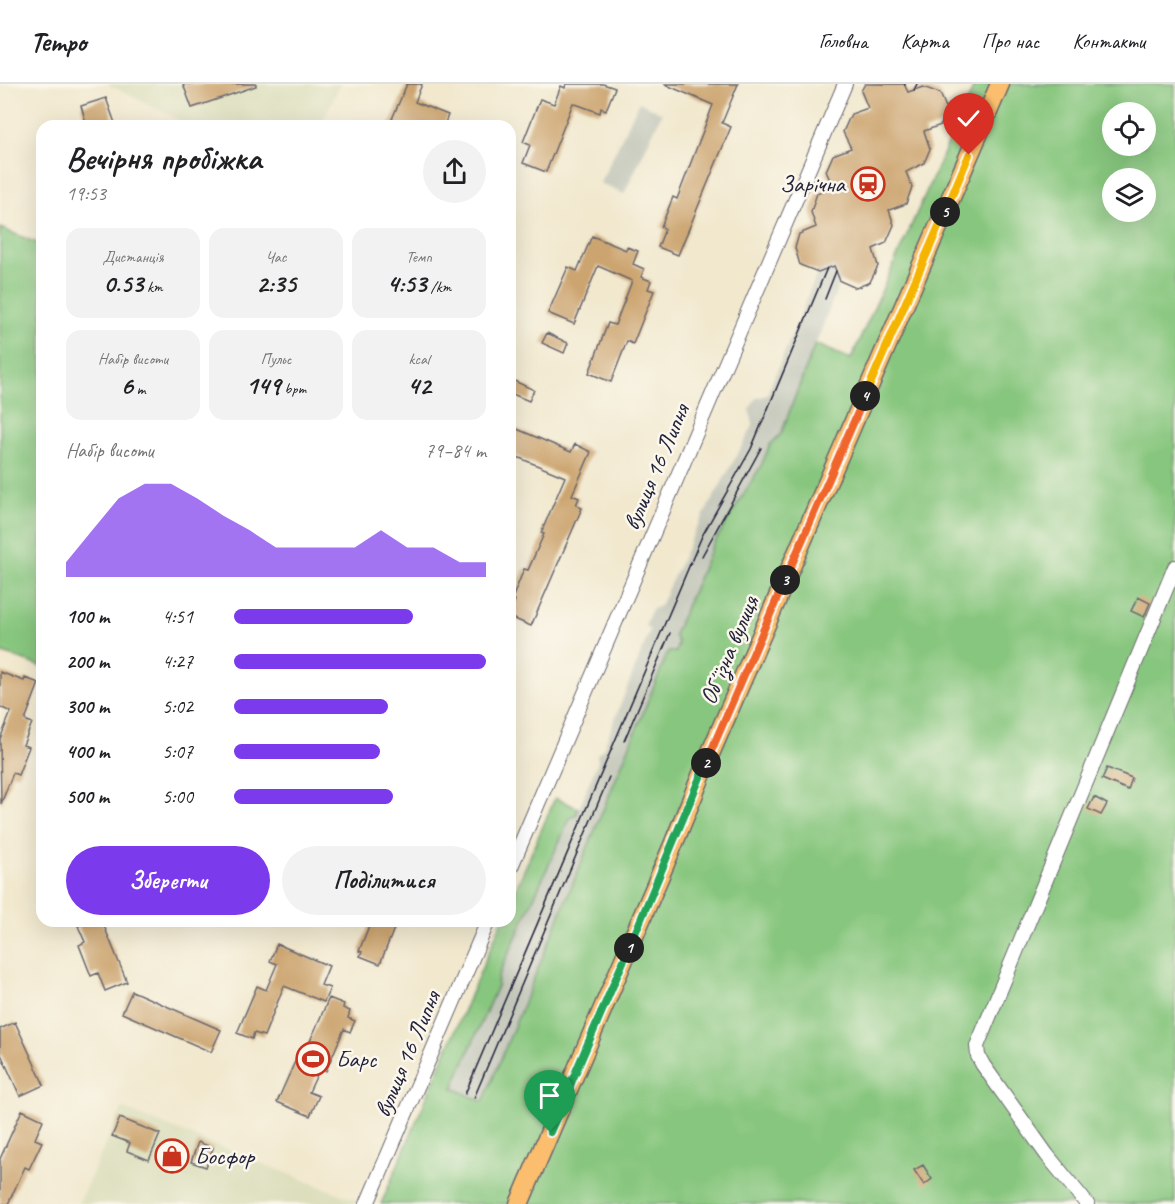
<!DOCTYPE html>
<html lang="uk">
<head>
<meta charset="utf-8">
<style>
	:root { --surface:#fff; --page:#f2f2f2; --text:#202124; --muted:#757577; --line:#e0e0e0; --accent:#7c3aed }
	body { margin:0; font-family:Caveat,sans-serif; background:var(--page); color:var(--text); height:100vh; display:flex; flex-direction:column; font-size:22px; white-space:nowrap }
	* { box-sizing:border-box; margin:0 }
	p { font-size:20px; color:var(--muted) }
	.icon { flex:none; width:33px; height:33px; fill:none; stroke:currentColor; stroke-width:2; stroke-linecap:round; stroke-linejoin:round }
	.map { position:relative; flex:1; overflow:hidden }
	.side { position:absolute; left:36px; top:36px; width:480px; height:807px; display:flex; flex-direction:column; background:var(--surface); border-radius:18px; box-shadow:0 6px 24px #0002 }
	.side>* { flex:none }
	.tools { position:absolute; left:1102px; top:18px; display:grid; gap:12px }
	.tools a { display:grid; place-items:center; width:54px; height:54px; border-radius:50%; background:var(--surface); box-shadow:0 6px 24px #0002; font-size:30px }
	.pin { position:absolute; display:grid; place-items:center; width:51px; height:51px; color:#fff; margin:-62px -26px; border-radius:50% 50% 50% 0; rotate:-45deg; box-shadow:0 0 6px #0007 }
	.pin .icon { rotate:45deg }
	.km { position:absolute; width:30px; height:30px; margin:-15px; border-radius:50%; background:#222; color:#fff; font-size:16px; line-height:30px; text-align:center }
	.round { display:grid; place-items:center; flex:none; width:63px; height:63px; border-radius:32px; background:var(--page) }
	.overview { display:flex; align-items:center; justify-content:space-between; height:102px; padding:0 30px }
	h1 { font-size:33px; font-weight:600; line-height:45px }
	.figures { display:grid; grid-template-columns:repeat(3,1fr); gap:9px; height:102px; padding:6px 30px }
	.figures div { display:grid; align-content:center; border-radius:15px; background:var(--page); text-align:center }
	.figures b { font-size:26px; font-weight:600 }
	.figures small { font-size:16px; font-weight:400 }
	.figures p { font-size:16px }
	.chart { height:168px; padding:12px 30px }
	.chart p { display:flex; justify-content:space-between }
	.chart svg { width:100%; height:108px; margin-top:6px; fill:var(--accent); opacity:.7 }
	.primary-button { display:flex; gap:12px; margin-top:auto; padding:12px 30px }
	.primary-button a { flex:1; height:69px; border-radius:36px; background:var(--accent); color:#fff; font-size:24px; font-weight:600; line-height:69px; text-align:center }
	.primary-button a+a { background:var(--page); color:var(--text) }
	ul { padding:0 30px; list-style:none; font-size:20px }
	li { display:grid; grid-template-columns:96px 72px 1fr; align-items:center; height:45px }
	li i { height:15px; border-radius:8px; background:var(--accent) }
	header { display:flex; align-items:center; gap:36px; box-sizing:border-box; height:84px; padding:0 30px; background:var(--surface); border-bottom:2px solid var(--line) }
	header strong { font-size:28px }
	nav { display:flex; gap:33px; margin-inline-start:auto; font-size:21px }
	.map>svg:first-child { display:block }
</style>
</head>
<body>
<header>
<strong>Tempo</strong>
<nav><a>Головна</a><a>Карта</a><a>Про нас</a><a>Контакти</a></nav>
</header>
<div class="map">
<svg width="1175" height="1120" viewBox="0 0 1175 1120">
	<rect width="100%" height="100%" fill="#fbf7ec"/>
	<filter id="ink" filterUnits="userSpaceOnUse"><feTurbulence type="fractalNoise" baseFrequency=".0167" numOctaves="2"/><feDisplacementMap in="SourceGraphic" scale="12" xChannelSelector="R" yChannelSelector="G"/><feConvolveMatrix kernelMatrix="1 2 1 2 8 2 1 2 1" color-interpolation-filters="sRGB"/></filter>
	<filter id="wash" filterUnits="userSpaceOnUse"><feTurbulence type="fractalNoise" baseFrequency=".008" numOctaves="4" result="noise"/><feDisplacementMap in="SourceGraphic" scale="24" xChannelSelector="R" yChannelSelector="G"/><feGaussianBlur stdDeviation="1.35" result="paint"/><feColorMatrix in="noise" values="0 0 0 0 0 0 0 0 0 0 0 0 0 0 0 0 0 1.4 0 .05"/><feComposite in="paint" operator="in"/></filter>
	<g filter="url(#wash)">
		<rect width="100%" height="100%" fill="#f1e8ce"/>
		<path fill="#dcdebc" d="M107,0h233l-19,42h-131z
			M122,1024l243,96h-287z"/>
		<path fill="#c2c6b9" d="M639,18l23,11 -38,81 -24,-11z
			M834,182l6,15 -59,153 -11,11 -9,21 -49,80 -38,89 4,8 -2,9h-8l-186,450 -29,-13 44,-103 1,-9 72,-159 7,-4 21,-53 -1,-7 6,-5 47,-119 -5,-5 7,-16 8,-3 35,-75 57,-103v-9l-3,-9 7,-12 11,-3 51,-123z"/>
		<path fill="#87c67e" stroke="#54745c" stroke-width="1.5" fill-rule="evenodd" d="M975,0h200v1120h-794l121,-283h8v-18l45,-105 23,10 -1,6 -7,4 -72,159 -1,9 -44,102 30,14 185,-450h8l2,-9 -4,-8 38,-89 49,-80 9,-21 11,-11 34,-90 36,15zM1113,28h33v34h-33zM1113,94h33v34h-33z
			M0,144l42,17v422l-42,-15z"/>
		<g id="blocks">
			<path fill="#cca470" d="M183,0h73v2l-64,22z
				M407,0h15l-7,18 33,13 -4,11h-55z
				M566,0h37l12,4 -9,22 -5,-2 -1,5 -27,-10 -27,69 -23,-9 7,-18 -7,-3 17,-43 14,5 7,-18 4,2z
				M738,0l-16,39 9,4 -53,128 -20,-8 7,-18 -4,-2 12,-30 4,2 36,-94 -49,-21z
				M865,0h39l4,8 15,-5 17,6 7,17 -6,15 -17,6 6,18 -6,14 -18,9 6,15 -6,17 -17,6 5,15 -8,18 -13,6 5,17 -8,16 -14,6 -16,-7 -6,-15 -16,6 -18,-7 -5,-17 4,-14 17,-7 -5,-15 6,-19 16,-6 -7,-16 7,-16 18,-7 -8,-16 8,-18 17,-6 -7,-17z
				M106,14l10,28h-29l-6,-20z
				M592,152l34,14 1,-3 11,4 -5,13 11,5 -3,8 10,4 -3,8 6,2 -21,53 -6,-3 -16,41 -22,-9 19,-50 7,2 17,-44 -34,-15 -24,58 -26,-11 20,-46 9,4z
				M547,249l21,10 -4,10 -22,-10z
				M510,295l24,11 -5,11 -19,-8z
				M510,342l61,26 4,-8 16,8 -19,43 7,3 -3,7 6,3 -51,118 -21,-9 5,-17 -3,-1 12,-30 4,1 16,-36 -3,-1 24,-56 -55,-23z
				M1138,513l12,6 -6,14 -13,-6z
				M0,588l24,9 1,-3 14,5 -14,37 7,3 -9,22 6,2 -11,28 -5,-2 -12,31 -1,-65 11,-27 -11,-5z
				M1107,684l25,10 -4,12 -26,-11z
				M1094,713l13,7 -6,11 -13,-6z
				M90,837h12l25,61 -22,9 -7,-18 -7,3 -12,-31 6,-3 -7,-16z
				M371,837h26l-17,43 -20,-8 2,-4 -3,-1z
				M277,860l52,22 -8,19 9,3 -6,14 -40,-16 -20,50 -10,-3 -2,6 -15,-6 20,-47 9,4 11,-26 -7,-3z
				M132,907l89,39 -10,22 -89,-39z
				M329,914l15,6 -1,4 7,3 -2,7 7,3 -5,11 -6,-3 -18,42 -6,-3 -11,24 10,4 -9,20 -33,-14 24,-54 5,2z
				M15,938l29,63 -24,11 -20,-44v-23z
				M22,1026l21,10 -8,19 7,3 -13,27 -4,-2 -17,37h-8v-45z
				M120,1034l40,16 -11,26 -22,-9 3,-8 -18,-7z
				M198,1058l15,6 -7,19 -15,-5z
				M923,1081l9,14 -8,6 -10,-15z"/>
		</g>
	</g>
	<g filter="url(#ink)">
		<use href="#blocks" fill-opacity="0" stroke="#6a676e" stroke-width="1.5"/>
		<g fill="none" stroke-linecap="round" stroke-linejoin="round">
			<defs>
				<path id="minor" d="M510,785l335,-785
					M367,1120l121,-283
					M1087,1120l-40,-49 -64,-90 -5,-9 -1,-10 198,-479"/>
				<path id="major" d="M519,1120l154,-359 37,-91 290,-670"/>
			</defs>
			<use href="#minor" stroke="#6a676e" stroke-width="16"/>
			<use href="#major" stroke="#6a676e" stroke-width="21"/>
			<use href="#minor" stroke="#fff" stroke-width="14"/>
			<use href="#major" stroke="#fabe6e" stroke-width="18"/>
			<path stroke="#22223b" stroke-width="1.5" d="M905,1v-1
				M914,6l3,-6
				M825,215l11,-28
				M702,472l59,-108
				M624,657l46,-108
				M465,1010l237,-558 49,-87 76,-181
				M474,1014l135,-321"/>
		</g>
	</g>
	<g fill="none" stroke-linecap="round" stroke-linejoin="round" filter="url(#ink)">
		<defs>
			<path id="split-1" d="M550,1048l79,-184"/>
			<path id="split-2" d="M629,864l77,-185"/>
			<path id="split-3" d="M706,679l79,-183"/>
			<path id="split-4" d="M785,496l80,-184"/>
			<path id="split-5" d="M865,312l80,-184"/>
			<path id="split-6" d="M945,128l24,-57"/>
		</defs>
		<use href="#split-1" stroke="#fff" stroke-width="12"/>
		<use href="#split-2" stroke="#fff" stroke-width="12"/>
		<use href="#split-3" stroke="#fff" stroke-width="12"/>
		<use href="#split-4" stroke="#fff" stroke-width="12"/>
		<use href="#split-5" stroke="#fff" stroke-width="12"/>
		<use href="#split-6" stroke="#fff" stroke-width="12"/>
		<use href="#split-1" stroke="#22a559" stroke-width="8"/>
		<use href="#split-2" stroke="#22a559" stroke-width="8"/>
		<use href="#split-3" stroke="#f0652b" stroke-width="8"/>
		<use href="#split-4" stroke="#f0652b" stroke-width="8"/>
		<use href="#split-5" stroke="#f5b400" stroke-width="8"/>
		<use href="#split-6" stroke="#f5b400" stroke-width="8"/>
	</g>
	<defs>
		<symbol id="station-ring" viewBox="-11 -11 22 22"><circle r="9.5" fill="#fbf7ec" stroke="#c8321e" stroke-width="1.5"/><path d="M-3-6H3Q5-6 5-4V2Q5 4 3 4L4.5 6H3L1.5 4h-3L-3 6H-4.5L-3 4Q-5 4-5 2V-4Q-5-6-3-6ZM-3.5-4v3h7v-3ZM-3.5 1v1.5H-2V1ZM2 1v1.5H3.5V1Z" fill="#c8321e"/></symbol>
		<symbol id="stadium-ring" viewBox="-11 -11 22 22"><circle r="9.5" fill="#fbf7ec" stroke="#c8321e" stroke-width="1.5"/><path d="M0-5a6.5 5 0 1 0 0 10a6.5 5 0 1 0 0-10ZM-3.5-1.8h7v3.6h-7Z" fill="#c8321e"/></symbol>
		<symbol id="shop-ring" viewBox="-11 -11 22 22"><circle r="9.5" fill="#fbf7ec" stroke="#c8321e" stroke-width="1.5"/><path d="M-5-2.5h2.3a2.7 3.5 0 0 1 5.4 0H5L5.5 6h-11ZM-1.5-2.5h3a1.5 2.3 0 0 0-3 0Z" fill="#c8321e"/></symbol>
	</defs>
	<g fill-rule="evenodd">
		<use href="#station-ring" x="849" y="81" width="38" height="38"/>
		<use href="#stadium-ring" x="294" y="956" width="38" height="38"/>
		<use href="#shop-ring" x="153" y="1053" width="38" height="38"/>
	</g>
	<g text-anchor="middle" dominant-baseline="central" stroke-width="5" stroke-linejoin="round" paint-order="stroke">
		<g font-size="24" fill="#22223b" stroke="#fbf7ec" text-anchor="start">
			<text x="845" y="100" text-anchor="end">Зарічна</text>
			<text x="336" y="975">Барс</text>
			<text x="195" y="1072">Босфор</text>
		</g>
		<g font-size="24" fill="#22223b" stroke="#fbf7ec">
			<text transform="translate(656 383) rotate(-67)">вулиця 16 Липня</text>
			<text transform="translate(729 566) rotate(-67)">Обʼїзна вулиця</text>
			<text transform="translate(407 970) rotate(-67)">вулиця 16 Липня</text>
		</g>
	</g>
</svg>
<div class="tools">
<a><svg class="icon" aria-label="locate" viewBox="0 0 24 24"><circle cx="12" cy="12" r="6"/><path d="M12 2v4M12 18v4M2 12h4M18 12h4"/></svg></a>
<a><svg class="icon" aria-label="layers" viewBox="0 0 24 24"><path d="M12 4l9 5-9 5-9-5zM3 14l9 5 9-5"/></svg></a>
</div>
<div class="pin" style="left:550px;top:1048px;background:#1e9e55"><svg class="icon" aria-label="arrive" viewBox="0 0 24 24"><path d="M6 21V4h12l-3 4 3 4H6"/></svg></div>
<div class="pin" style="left:969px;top:71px;background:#d93025"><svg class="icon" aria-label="check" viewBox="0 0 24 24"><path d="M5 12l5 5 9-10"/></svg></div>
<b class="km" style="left:629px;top:864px">1</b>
<b class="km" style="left:706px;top:679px">2</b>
<b class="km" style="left:785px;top:496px">3</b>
<b class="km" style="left:865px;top:312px">4</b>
<b class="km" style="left:945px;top:128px">5</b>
<section class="side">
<div class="overview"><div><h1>Вечірня пробіжка</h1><p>19:53</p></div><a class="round"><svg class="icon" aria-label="share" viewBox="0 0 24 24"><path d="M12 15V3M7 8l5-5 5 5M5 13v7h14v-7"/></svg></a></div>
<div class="figures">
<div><p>Дистанція</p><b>0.53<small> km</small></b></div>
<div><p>Час</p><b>2:35</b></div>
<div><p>Темп</p><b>4:53<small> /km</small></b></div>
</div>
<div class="figures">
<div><p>Набір висоти</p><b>6<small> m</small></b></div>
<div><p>Пульс</p><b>149<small> bpm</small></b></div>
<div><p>kcal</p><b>42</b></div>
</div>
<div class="chart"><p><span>Набір висоти</span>79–84 m</p>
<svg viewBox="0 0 160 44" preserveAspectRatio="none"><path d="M0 44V38L10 25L20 12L30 6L40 6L50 12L60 19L70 25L80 32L90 32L100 32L110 32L120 25L130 32L140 32L150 38L160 38V44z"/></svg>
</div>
<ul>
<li><b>100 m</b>4:51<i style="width:71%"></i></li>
<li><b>200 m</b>4:27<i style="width:100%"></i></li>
<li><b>300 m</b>5:02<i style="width:61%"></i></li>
<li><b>400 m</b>5:07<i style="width:58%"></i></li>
<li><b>500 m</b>5:00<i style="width:63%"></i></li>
</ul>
<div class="primary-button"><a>Зберегти</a><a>Поділитися</a></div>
</section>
</div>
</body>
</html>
